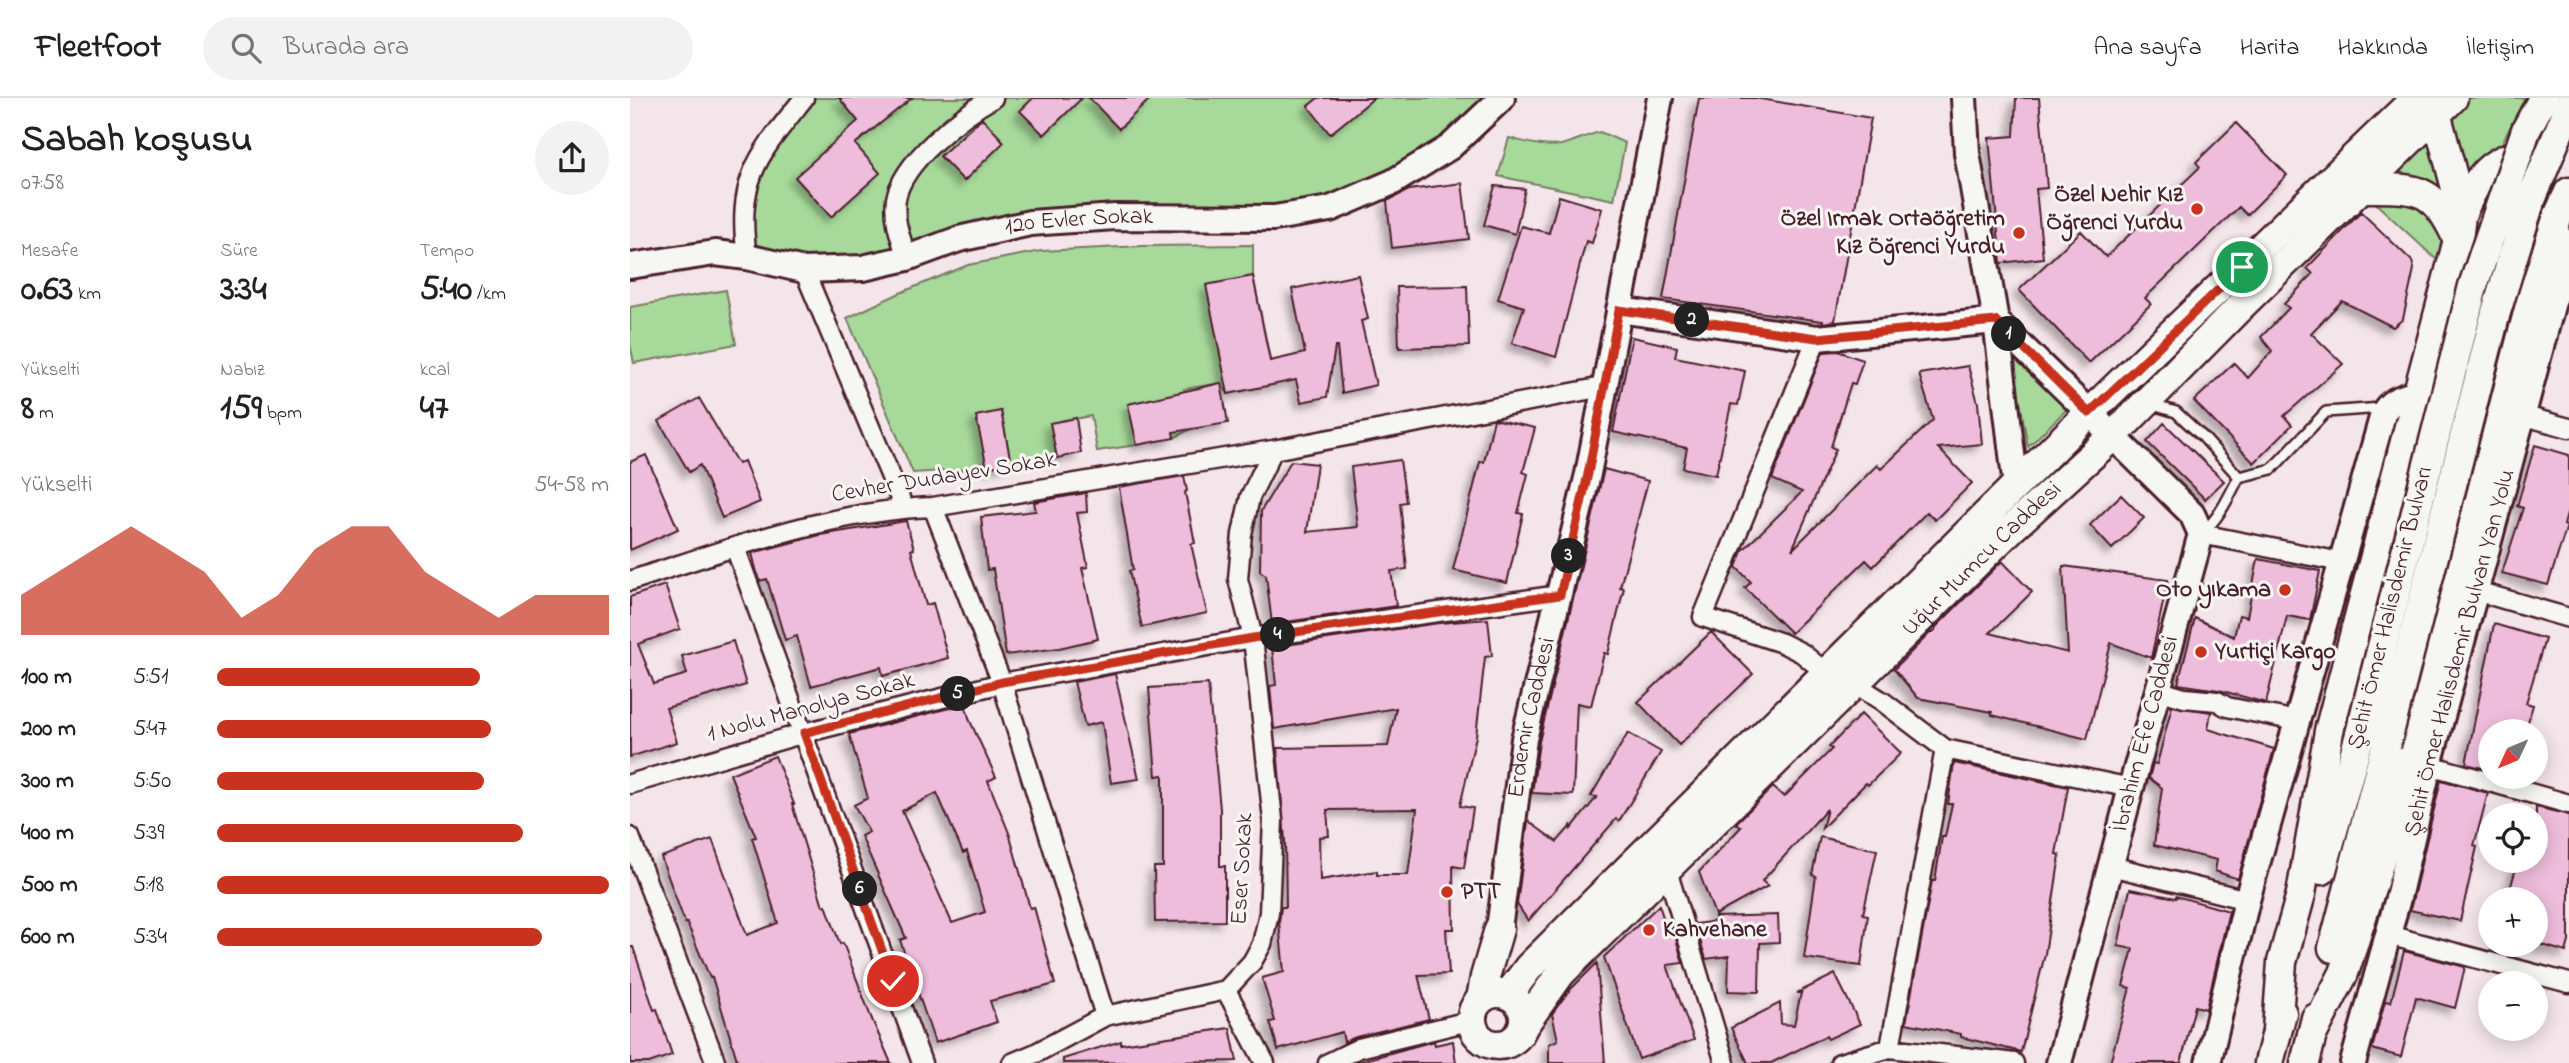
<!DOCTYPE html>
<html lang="tr">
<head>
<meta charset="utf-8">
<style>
	:root { --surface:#fff; --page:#f2f2f2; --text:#202124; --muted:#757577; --line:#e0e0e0; --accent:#c8321e }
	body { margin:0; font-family:"Indie Flower",sans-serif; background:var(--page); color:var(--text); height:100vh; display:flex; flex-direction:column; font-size:26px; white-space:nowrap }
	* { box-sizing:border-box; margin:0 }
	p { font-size:23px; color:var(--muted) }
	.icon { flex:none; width:38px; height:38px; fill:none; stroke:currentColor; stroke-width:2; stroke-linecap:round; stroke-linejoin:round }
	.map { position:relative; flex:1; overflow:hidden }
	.sheet { display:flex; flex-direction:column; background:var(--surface); width:630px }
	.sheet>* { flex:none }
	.needle { width:46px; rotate:226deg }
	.tools { position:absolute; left:1848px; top:621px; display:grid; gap:14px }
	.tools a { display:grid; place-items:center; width:70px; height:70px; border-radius:50%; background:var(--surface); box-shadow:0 4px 18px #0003; font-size:35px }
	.pin { position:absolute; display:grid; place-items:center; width:60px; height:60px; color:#fff; margin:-30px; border:4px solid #fff; border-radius:50%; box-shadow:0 2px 7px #0007 }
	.km { position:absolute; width:35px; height:35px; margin:-18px; border-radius:50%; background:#222; color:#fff; font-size:19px; line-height:35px; text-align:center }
	.round { display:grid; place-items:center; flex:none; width:74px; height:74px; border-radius:37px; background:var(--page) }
	.summary { display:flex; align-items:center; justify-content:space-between; height:119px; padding:0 21px }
	h1 { font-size:38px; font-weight:700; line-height:52px }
	.stats { display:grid; grid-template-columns:repeat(3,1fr); gap:10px; height:119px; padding:7px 21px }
	.stats div { display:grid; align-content:center }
	.stats b { font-size:35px; font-weight:700 }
	.stats small { font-size:19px; font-weight:400 }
	.stats p { font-size:19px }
	.chart { height:196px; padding:14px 21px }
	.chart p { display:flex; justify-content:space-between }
	.chart svg { width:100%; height:126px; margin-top:7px; fill:var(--accent); opacity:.7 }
	ul { padding:0 21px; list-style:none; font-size:23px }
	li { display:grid; grid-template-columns:112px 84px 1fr; align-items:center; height:52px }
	li i { height:18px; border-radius:9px; background:var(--accent) }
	header { display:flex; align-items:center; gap:42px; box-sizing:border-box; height:98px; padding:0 35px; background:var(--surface); border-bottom:2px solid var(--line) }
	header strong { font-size:33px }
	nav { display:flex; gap:38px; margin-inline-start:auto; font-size:24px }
	.search { width:490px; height:63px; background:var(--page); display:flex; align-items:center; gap:18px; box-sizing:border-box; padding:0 24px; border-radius:38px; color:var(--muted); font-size:26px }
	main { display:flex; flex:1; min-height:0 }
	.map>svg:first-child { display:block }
</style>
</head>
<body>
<header>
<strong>Fleetfoot</strong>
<div class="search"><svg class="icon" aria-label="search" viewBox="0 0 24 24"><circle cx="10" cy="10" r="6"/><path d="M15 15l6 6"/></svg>Burada ara</div>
<nav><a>Ana sayfa</a><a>Harita</a><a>Hakkında</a><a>İletişim</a></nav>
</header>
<main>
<section class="sheet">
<div class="summary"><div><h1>Sabah koşusu</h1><p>07:58</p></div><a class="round"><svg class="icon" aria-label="share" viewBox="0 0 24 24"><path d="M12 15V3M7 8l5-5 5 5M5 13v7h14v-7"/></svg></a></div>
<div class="stats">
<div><p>Mesafe</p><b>0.63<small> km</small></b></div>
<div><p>Süre</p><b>3:34</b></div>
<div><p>Tempo</p><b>5:40<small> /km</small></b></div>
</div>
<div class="stats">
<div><p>Yükselti</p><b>8<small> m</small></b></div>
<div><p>Nabız</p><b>159<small> bpm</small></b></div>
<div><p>kcal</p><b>47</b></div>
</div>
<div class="chart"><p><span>Yükselti</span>54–58 m</p>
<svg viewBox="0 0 160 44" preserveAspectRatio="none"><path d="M0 44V30L10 22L20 14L30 6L40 14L50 22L60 38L70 30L80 14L90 6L100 6L110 22L120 30L130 38L140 30L150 30L160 30V44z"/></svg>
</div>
<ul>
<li><b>100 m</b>5:51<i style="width:67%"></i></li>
<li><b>200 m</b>5:47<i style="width:70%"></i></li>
<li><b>300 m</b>5:50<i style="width:68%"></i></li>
<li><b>400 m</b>5:39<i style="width:78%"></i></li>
<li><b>500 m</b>5:18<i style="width:100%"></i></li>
<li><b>600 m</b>5:34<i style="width:83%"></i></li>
</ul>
</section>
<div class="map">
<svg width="1939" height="965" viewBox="0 0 1939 965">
	<defs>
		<filter id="shadow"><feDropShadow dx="-6" dy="6" stdDeviation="3.5" flood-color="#0004"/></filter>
	</defs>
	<rect width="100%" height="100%" fill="#f4e5eb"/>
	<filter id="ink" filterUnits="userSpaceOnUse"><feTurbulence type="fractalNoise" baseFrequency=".0143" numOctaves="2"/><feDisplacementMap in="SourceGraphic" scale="14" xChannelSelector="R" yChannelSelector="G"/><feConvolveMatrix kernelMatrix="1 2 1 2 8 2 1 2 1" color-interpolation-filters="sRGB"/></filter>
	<g filter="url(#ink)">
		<path fill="#a7d99a" stroke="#787c62" stroke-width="2" d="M182,0h679l-40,35 -84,60 -91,17 -254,6 -99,31 -93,17 -78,-16 2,-62 20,-38z
			M1833,0h62l-25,49 -36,40 -17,-73z
			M970,34l25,11 -11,57 -116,-24 11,-38c17,4 35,10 52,7 13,-3 26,-10 39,-13z
			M1799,39l19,57 -56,-19z
			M1785,99l32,34 -6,33 -70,-65z
			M623,147v31l22,108 -47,10 -8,-11 -36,6 7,40 -17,9 -8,-42 -37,8 8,41 -40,6 -6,-35 -40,7 6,35 -46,5 -10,-52 -24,5 10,52 -74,5 -66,-155 53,-25 68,-28 73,-14 101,-5z
			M96,192l10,54 -102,19 -4,-19v-37z
			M1381,254l56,57 -39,38z"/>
		<path fill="#efbddc" stroke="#4a1f2b" stroke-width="2" fill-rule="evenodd" filter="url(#shadow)" d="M209,0h73l-57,46 25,29 -49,44 -36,-40 63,-56z
			M403,0h49l-38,37 -24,-24z
			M459,0h62l-32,31z
			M688,0h56l-44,36 -22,-28z
			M1069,0h56l116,20 -36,203 -12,2v-2l-160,-22z
			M1386,0h23l8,90 -11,1 7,69 -42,5 -12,-125 25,-2z
			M352,20l22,24 -40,39 -24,-25z
			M1606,25l51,52 -40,40 -8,-8 -94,91 6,6 -62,59 -70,-73 62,-59 25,26 94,-90 -4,-5z
			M832,85l7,56 -77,9 -5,-47 22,-11z
			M865,88l30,3 -10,45 -31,-9z
			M929,98l43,13 -10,34 -6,-2 -30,116 -44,-14 12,-36 -26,-8 23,-73 28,7z
			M1731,114l51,49 2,8 -11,50 -10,8 -51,-26 -31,32 32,31 -59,52 8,9 -38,38 -60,-62 40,-38 14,15 24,-27 -11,-14 28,-29 -5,-4 29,-30 -6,-6z
			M728,177l10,44 -7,2 15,64 -34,8 -5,-46h-2l-8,50 -26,5 -5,-22 -68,14 -22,-109 47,-9 17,85 35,-8 -13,-64z
			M837,188l2,60 -70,2 -2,-61z
			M1002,239l45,10 -2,10 70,14 -7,34 -7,-1 -15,71 -33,-7 4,-20 -74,-16z
			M1208,253l25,9 -8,24 -4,-1 -20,64 5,2 -44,101 85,-85 4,4 52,-49 -14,-46 49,-8 10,37 4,41 -44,4 34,35 -37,37 -8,-8 -54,55 -7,-7 -75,73 -46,-45 6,-6 -15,-15 6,-16 60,-59 -30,-13 51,-127z
			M591,285l7,40 -55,9 1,6 -37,7 -9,-41z
			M69,300l39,66 6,-3 16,41 -38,16 -22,-53 -11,7 -30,-51z
			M371,313l10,52 -24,5 -11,-52z
			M446,320l5,35 -24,5 -7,-35z
			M864,321l41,9 -12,44 5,2 -10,39 5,1 -16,69 -54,-13 27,-108h4z
			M1534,325l60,58 -19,18 -58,-57z
			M1905,347l34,10v52l-5,18 3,1 -19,59 -46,-12 21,-65 -6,-2z
			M16,357l32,74 -48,21v-88z
			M770,362l6,42 -6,1 7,66 -16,2 5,35 -124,18 -6,-49 -6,-4 1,-60 30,-50 26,3 -10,68 51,-5 -7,-60z
			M974,371l44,12 -28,106 4,1 -16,66 -4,-1 -13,53 -14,-3 -4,92 -41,-2 7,-51z
			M554,378l3,15 -2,1 10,51 -4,1 16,69 -65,14 -13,-56 4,-1 -14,-83z
			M456,395l1,19 -10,1 11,54 -6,1 16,71 -39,9 -53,7 -13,-86 -6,1 -6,-53 55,-6 -2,-9z
			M1491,397l23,23 -32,31 -22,-24z
			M276,423l8,28 -3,1 15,55 7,-2 15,55 -65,18 -2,-9 -70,19 -14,-50 -12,4 -18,-61 -8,2 -7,-28 68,-18z
			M1628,461l62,12 -10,49 -23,-4 -21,87 -47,-13 -41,-6 17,-66 39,19 5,-22 8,2z
			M1372,463l30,31 -42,41 78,20 -5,-87 105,14 -17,78 -40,-15 -24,96 -95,-24v-3l-74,-14 -24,-29z
			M35,487l15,44 -42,15 16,40 33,-10 -5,-18 51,-15 13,44 -80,23 11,34 -47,15v-160z
			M858,521l4,37 -7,1 -9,79 -16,70 13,2 -9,60 -11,-2 1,63h-8l3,45 -31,1 11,44 -73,18 -12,5 -2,-10 -64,18 -8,-28 5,-1 -13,-43 22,-6 -5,-50 2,-15h5l-1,-67 -8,-92 111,-2 8,-38 -122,21 -4,-43 6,-1 -4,-38 167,-24zM787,711l-9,66h-31v-4l-57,9 -1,-43 10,-1 -2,-26z
			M1864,526l51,15 -19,64 7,2 -8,27h-35v38l-24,-6z
			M1081,534l42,42 -74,71 -41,-43z
			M485,576l24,105 -28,4 -9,-61 -17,4 -11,-44z
			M578,586l12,125v57h5v55l-70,1 -1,-55h9v-92l-7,1 -7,-88z
			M335,606l5,17 26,56 -8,4 21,52 21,75 4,-1 21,77 -65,17 7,21 -62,21 -35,-103 6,-2 -45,-102 8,-4 -15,-27 14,-7 -19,-64zM307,695l26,60 4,-2 18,61 -33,11 -50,-112z
			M1542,608l39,6 -3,17 66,20 -36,130 -23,-8 2,-11 -63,-15 8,-57 -13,-10 4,-15 4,1z
			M1231,616l40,39 -33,32 -2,-2 -44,45 5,-19 -65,72 6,5 -53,29 -16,-43 42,-45 -5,-4 37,-36 11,10 48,-48 -3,-2z
			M998,635l33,19 -42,69 -3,-2 -88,102 -11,-17 11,-83 29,21 14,-16v3l26,-32 -6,-1z
			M145,658l19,48h-2l31,102 3,-1 14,39 3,-1 28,74 20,46h-153l-26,-86 -2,1 -23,-55h-2l-24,-66 51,-18 35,96 31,-12 -26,-85 4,-1 -26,-63z
			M1324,665l114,24 -12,67 4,1 -15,99 -24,98 -60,-15v-3l-55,-11 26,-142h3l7,-44h3l7,-33h-4z
			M1811,682l47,13 -14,53 3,1 -17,74 -50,-11z
			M1906,709l33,8v126l-3,11 -30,-9v-43h-29l11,-39h18z
			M1190,739l57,13 -14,64 5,1 -7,51 -57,-8 12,-82 -4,-1z
			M1500,791l46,9v-2l53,15 -23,98 -11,-3 -14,57h-71l20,-75 -7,-2 10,-37 -15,-3z
			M1029,807l8,24 6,-1 10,35 -16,2 27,75 -55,19 -35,-102z
			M1148,817l1,27 -19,1 -1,49 -31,-1 1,-35 -23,3 -11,-35 22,-3 -2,-4z
			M0,849h3l21,63 3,-1 15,46 -23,8h-19z
			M1774,853l61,16 -10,41 -39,-11 -15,60 -29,-8 13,-48 6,1z
			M967,865l8,100h-56v-19l9,-4 -6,-26 16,-22z
			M1205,876l25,50 -32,15 -2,-3 -55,27h-23l-17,-35 49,-25 1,21 13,1 7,-32h-4z
			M600,930l7,33 -174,2v-4l58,-18v3z
			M804,943l1,4 18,-4 3,22h-102z"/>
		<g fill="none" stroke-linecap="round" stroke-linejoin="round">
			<defs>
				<path id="lane" d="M1520,306l26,8 28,26 35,39 33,-8 54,-57 56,-4
					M1572,435c18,-16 26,-35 37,-56"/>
				<path id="street" d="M117,159c-11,-79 11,-101 57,-159
					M277,160c-6,-19 -14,-39 -11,-59 6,-37 66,-84 97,-101
					M174,172l100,238
					M1187,240l-114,279 79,26 20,10 24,20
					M1891,317l48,13
					M303,409l69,176 103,333
					M1571,436l140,28
					M105,449l187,516
					M0,483c99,-32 198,-70 303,-74l340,-57 330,-63
					M1846,493l93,27
					M1225,586l27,17 63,48 186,39
					M1528,592l26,8 33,3 10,6 70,14
					M1799,667l140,39
					M0,686l174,-51 198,-50 251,-45 307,-43
					M0,739l86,226
					M1481,768l136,34
					M1037,772l58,193
					M1758,837l181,48
					M596,892l39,73
					M1260,950l55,-299
					M382,965l24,-10 69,-37 121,-26 26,-28 10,-18 7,-31 4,-93 -20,-182 -15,-59 4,-45 8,-37 23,-47
					M698,965l31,-15 114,-28
					M1210,965l50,-15 124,15"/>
				<g id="secondary">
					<path d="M1334,0l3,55 29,168 20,166"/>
					<path id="s1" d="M0,168l85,-13 32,4 57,13 59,-2 44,-10 52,-19 71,-16 85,-6 159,1 56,-9 63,-27 57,-35 52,-49"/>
					<path d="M989,212l198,28 179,-17"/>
					<path d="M1366,223l196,193 9,20 -70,254 -72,275"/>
					<path id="s2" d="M869,831l25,-190 64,-265 72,-376"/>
					<path d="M1578,965l39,-163 136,-486c6,-14 20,-17 34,-21"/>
					<path id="s3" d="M1723,965l45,-165 31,-133 140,-523"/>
				</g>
				<g id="primary">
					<path d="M1732,90c56,0 71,-3 96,52"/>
					<path d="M1831,117c17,-39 27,-56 71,-64l4,2"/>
					<path d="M1692,772l38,-136"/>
					<path d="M1703,850l53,-203"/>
					<circle cx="868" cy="921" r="26"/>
					<path d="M878,897l21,-28 560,-554 327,-315"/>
					<path d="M851,901l4,-22 14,-48"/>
					<path id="s4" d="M892,930l39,-55 450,-444 101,-92 130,-132 211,-207"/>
					<path d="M1647,932l5,-68 19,-68 28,-163 129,-491 3,-25 -3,-19 -25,-95"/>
					<path d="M1682,937l32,-62 51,-160 61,-221 76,-295 26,-81 11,-24"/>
					<path d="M1639,965l13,-50"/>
					<path d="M1675,965l11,-45"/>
				</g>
			</defs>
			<use href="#lane" stroke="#4a1f2b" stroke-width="14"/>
			<use href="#street" stroke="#4a1f2b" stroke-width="23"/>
			<use href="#secondary" stroke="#4a1f2b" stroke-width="30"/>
			<use href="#primary" stroke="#4a1f2b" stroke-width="33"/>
			<use href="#lane" stroke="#f6f6f2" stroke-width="9"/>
			<use href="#street" stroke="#f6f6f2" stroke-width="18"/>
			<use href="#secondary" stroke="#f6f6f2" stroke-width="24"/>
			<use href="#primary" stroke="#f6f6f2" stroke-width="28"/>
			<defs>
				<path id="primary-bridge" d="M1730,636l113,-448 53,-156 17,-32
					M1756,647l110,-433 33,-107 40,-98"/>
			</defs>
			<use href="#primary-bridge" stroke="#4a1f2b" stroke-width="33" stroke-linecap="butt"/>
			<use href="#primary-bridge" stroke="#f6f6f2" stroke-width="28"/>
		</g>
	</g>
	<g fill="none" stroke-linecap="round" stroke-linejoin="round" filter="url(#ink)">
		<defs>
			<path id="route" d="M263,883l-89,-248 198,-51 251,-44 307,-43 28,-121 31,-164 198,28 179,-17 93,92 153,-146"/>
		</defs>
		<use href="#route" stroke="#fff" stroke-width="14"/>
		<use href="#route" stroke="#c8321e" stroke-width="9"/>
	</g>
	<g fill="#c8321e" stroke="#f6f6f2" stroke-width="2.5">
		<circle cx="1567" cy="111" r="7"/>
		<circle cx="1389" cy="135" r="7"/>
		<circle cx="1655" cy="492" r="7"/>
		<circle cx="1571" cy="554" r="7"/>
		<circle cx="817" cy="794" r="7"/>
		<circle cx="1019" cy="832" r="7"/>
	</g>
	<g text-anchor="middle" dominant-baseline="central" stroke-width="6" stroke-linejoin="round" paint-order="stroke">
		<g font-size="24" font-weight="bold" fill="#4a1f2b" stroke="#f6f6f2" text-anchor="end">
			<text x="1553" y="97">Özel Nehir Kız<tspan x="1553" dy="28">Öğrenci Yurdu</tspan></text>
			<text x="1375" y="121">Özel Irmak Ortaöğretim<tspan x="1375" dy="28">Kız Öğrenci Yurdu</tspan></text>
			<text x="1641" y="492">Oto yıkama</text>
			<text x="1585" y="554" text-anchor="start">Yurtiçi Kargo</text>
			<text x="831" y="794" text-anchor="start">PTT</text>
			<text x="1033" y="832" text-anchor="start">Kahvehane</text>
		</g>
		<g font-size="24" fill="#4a1f2b" stroke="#f6f6f2">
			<text stroke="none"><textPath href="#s1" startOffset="458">120 Evler Sokak</textPath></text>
			<text transform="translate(314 380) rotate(-9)">Cevher Dudayev Sokak</text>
			<text stroke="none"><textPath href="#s4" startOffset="658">Uğur Mumcu Caddesi</textPath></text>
			<text transform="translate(1761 510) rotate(-76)">Şehit Ömer Halisdemir Bulvarı</text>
			<text stroke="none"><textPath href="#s3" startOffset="424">Şehit Ömer Halisdemir Bulvarı Yan Yolu</textPath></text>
			<text transform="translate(181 610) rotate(-15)">1 Nolu Manolya Sokak</text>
			<text stroke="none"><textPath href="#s2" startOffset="214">Erdemir Caddesi</textPath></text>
			<text transform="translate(1516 636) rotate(-75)">İbrahim Efe Caddesi</text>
			<text transform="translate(613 771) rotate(-87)">Eser Sokak</text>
		</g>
	</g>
</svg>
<div class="tools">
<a><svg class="needle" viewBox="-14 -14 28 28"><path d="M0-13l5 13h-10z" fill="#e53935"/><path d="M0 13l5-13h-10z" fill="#757577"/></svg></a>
<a><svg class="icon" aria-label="locate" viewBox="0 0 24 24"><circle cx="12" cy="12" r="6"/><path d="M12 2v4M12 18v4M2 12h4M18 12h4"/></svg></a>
<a>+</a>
<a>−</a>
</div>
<div class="pin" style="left:1612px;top:169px;background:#1e9e55"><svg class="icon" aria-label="arrive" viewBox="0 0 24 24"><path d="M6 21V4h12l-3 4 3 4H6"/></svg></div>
<div class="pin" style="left:263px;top:883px;background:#d93025"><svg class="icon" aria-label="check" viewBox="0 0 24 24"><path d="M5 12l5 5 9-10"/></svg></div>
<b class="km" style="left:1379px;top:236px">1</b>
<b class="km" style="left:1062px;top:222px">2</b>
<b class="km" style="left:939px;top:458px">3</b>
<b class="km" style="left:648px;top:537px">4</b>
<b class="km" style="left:328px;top:596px">5</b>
<b class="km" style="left:230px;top:791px">6</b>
</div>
</main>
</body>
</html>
